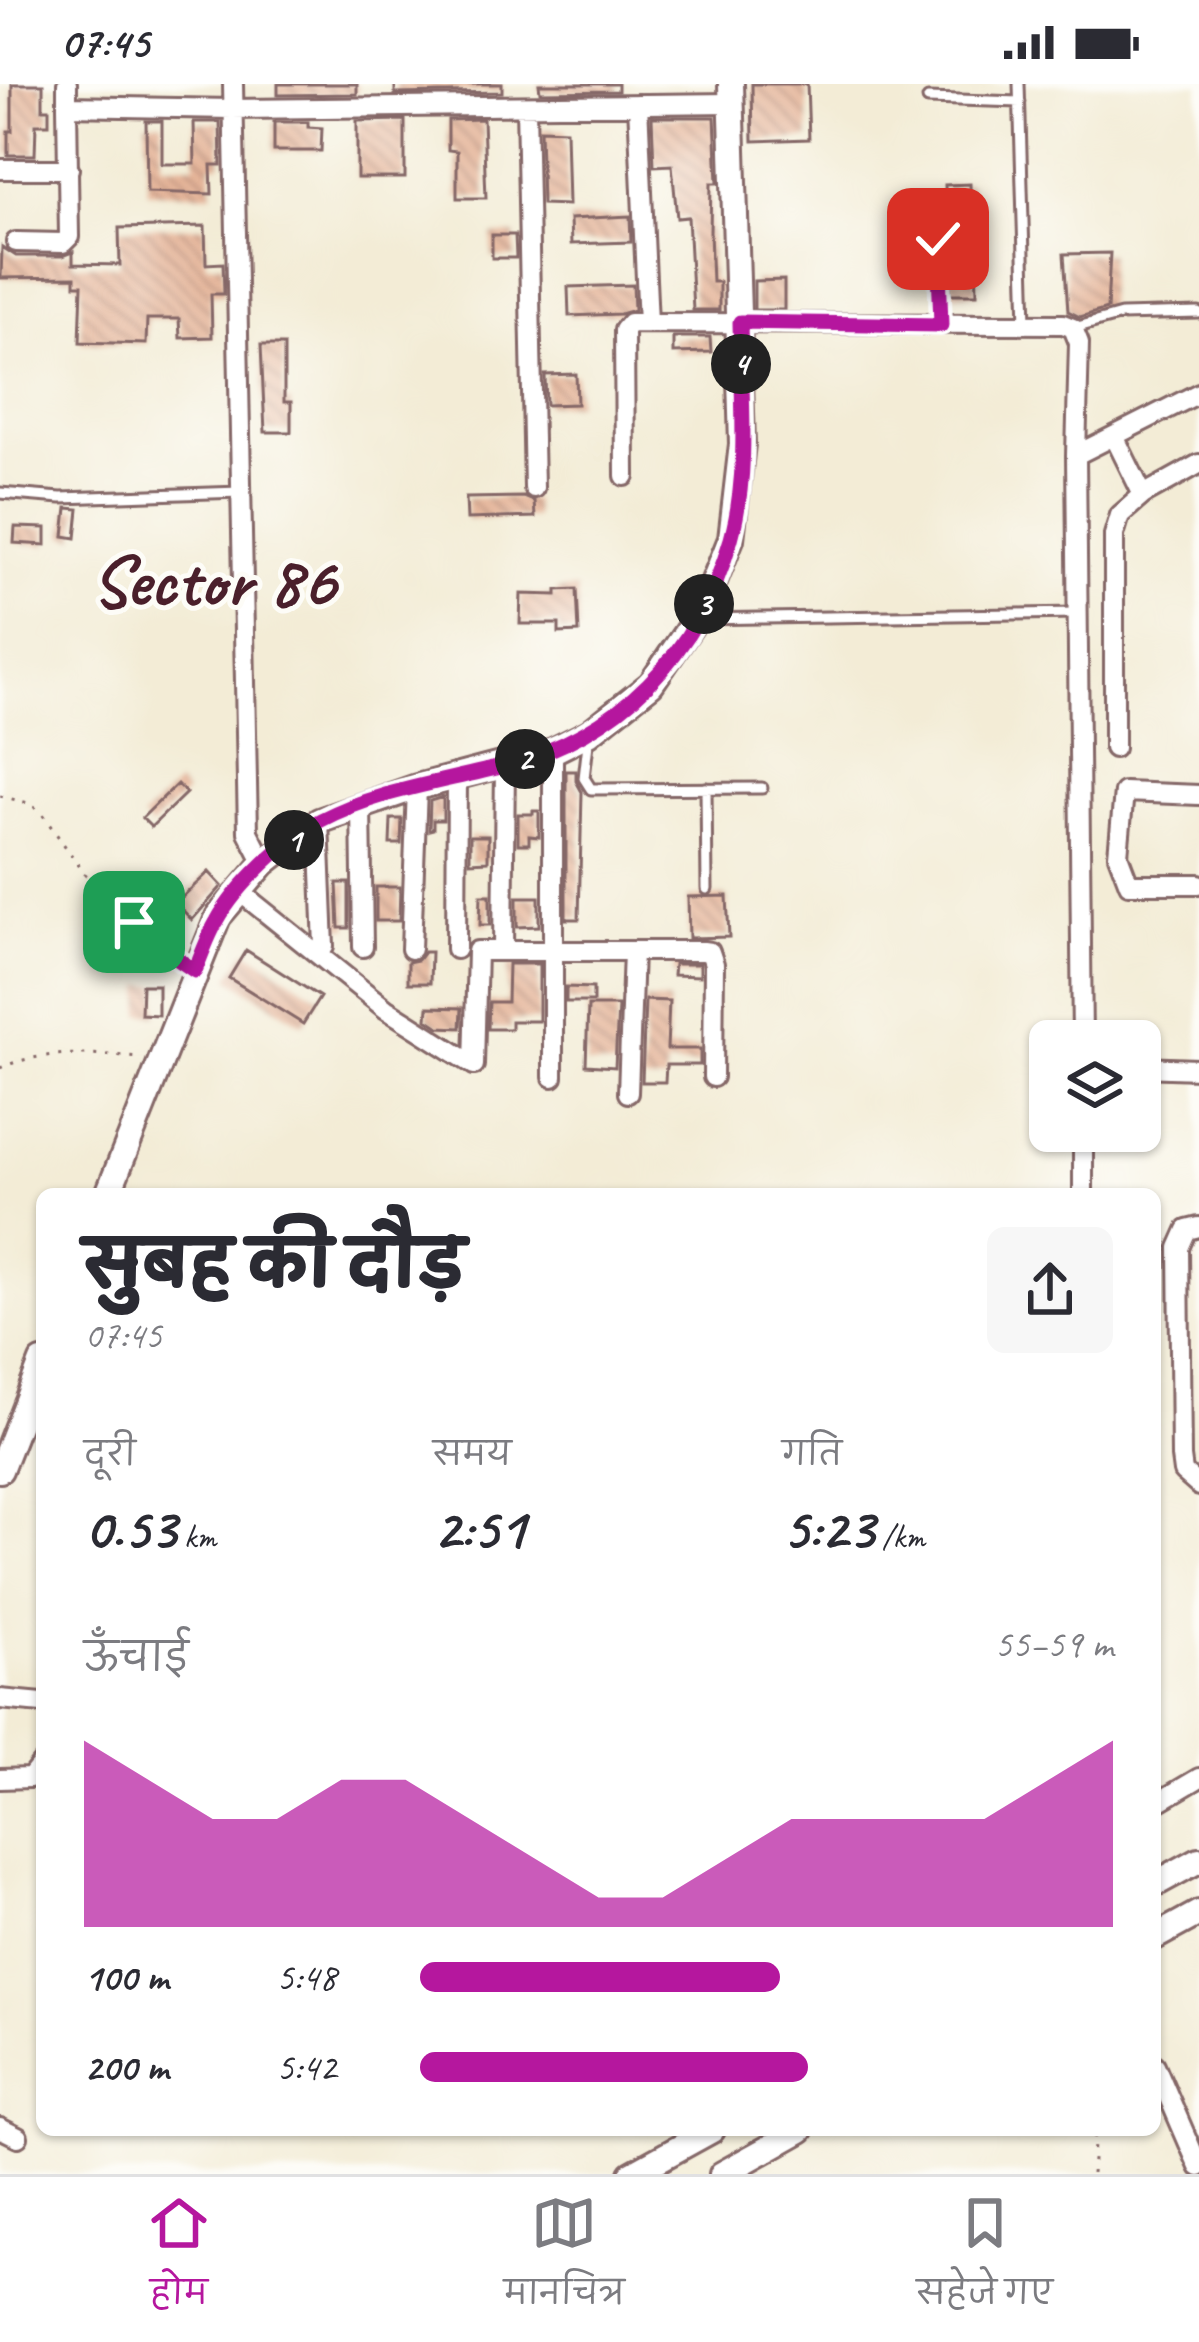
<!DOCTYPE html>
<html lang="hi">
<head>
<meta charset="utf-8">
<style>
	:root { --surface:#fff; --page:#f7f7f7; --text:#2b2b33; --muted:#7c7c81; --line:#e1e1e2; --accent:#b5179e }
	body { margin:0; font-family:Caveat,"Playpen Sans Deva",sans-serif; background:var(--page); color:var(--text); height:100vh; display:flex; flex-direction:column; font-size:45px; white-space:nowrap }
	* { box-sizing:border-box; margin:0 }
	p { font-size:39px; color:var(--muted) }
	.icon { flex:none; width:66px; height:66px; fill:none; stroke:currentColor; stroke-width:2; stroke-linecap:round; stroke-linejoin:round }
	.map { position:relative; flex:1; overflow:hidden }
	.drawer { position:absolute; left:36px; top:1104px; width:1125px; height:948px; display:flex; flex-direction:column; background:var(--surface); border-radius:18px; box-shadow:0 3px 9px #0004 }
	.drawer>* { flex:none }
	.tools { position:absolute; left:1029px; top:936px; display:grid; gap:24px }
	.tools a { display:grid; place-items:center; width:132px; height:132px; border-radius:18px; background:var(--surface); box-shadow:0 3px 9px #0004; font-size:60px }
	.pin { position:absolute; display:grid; place-items:center; width:102px; height:102px; color:#fff; margin:-51px; border-radius:24px; box-shadow:0 6px 18px #0006 }
	.km { position:absolute; width:60px; height:60px; margin:-30px; border-radius:50%; background:#222; color:#fff; font-size:33px; line-height:60px; text-align:center }
	.round { display:grid; place-items:center; flex:none; width:126px; height:126px; border-radius:18px; background:var(--page) }
	.overview { display:flex; align-items:center; justify-content:space-between; height:204px; padding:0 48px }
	h1 { font-size:66px; font-weight:800; line-height:90px }
	.figures { display:grid; grid-template-columns:repeat(3,1fr); gap:18px; height:204px; padding:12px 48px }
	.figures div { display:grid; align-content:center }
	.figures b { font-size:60px; font-weight:800 }
	.figures small { font-size:33px; font-weight:400 }
	.figures p { font-size:33px }
	.chart { height:336px; padding:24px 48px }
	.chart p { display:flex; justify-content:space-between }
	.chart svg { width:100%; height:216px; margin-top:12px; fill:var(--accent); opacity:.7 }
	ul { padding:0 48px; list-style:none; font-size:39px }
	li { display:grid; grid-template-columns:192px 144px 1fr; align-items:center; height:90px }
	li i { height:30px; border-radius:15px; background:var(--accent) }
	.status { display:flex; justify-content:space-between; align-items:center; height:84px; padding:0 60px; background:var(--surface); direction:ltr }
	.status svg { height:33px; fill:currentColor }
	.tab-bar { display:flex; justify-content:space-around; align-items:center; height:168px; border-top:3px solid var(--line); background:var(--surface); font-size:33px; color:var(--muted) }
	.tab-bar a { display:grid; justify-items:center; gap:6px }
	.tab-bar .selected { color:var(--accent) }
	.map>svg:first-child { display:block }
</style>
</head>
<body>
<div class="status"><b>07:45</b><svg viewBox="0 0 49 12"><path d="M0 12V9h3v3zM5 12V6h3v6zM10 12V3h3v9zM15 12V0h3v12zM26 1h20v11H26zM47 4h2v5h-2z"/></svg></div>
<div class="map">
<svg width="1199" height="2090" viewBox="0 0 1199 2090">
	<defs>
		<pattern id="building-back-hatch" width="6" height="6" patternUnits="userSpaceOnUse" patternTransform="scale(3)"><rect width="6" height="6" fill="#e4b296"/><path d="M-1 5l2 2M0 0l6 6M5-1l2 2" fill="none" stroke="#bb907b"/></pattern>
	</defs>
	<rect width="100%" height="100%" fill="#fdfcf7"/>
	<filter id="ink" filterUnits="userSpaceOnUse"><feTurbulence type="fractalNoise" baseFrequency=".00833" numOctaves="2"/><feDisplacementMap in="SourceGraphic" scale="24" xChannelSelector="R" yChannelSelector="G"/><feConvolveMatrix kernelMatrix="1 2 1 2 8 2 1 2 1" color-interpolation-filters="sRGB"/></filter>
	<filter id="wash" filterUnits="userSpaceOnUse"><feTurbulence type="fractalNoise" baseFrequency=".004" numOctaves="4" result="noise"/><feDisplacementMap in="SourceGraphic" scale="48" xChannelSelector="R" yChannelSelector="G"/><feGaussianBlur stdDeviation="2.7" result="paint"/><feColorMatrix in="noise" values="0 0 0 0 0 0 0 0 0 0 0 0 0 0 0 0 0 1.4 0 .05"/><feComposite in="paint" operator="in"/></filter>
	<g filter="url(#wash)">
		<rect width="100%" height="100%" fill="#f3ecd6"/>
		<g id="blocks">
			<path fill="url(#building-back-hatch)" d="M12,0h31v25h6v15h-13l-1,31h-27v-24h4z
				M278,0h79v10l-79,1z
				M395,0h107v8l-107,2z
				M539,0h79v7l-78,1z
				M752,0h55l2,55 -56,2z
				M652,33h63l3,66h-7l-1,49 2,50h7v28h-26l-5,-93 -11,1 -5,-53 -18,1z
				M483,35l3,79h-29v-47l-9,-1v-30z
				M405,36v58h-48v-57z
				M146,37h16v43h33l-1,-42h26l1,43h-10l1,29 -65,-2z
				M274,38h34v5l14,1 -1,23h-47z
				M540,45l26,1 2,75 -26,-1z
				M970,100l1,37 -25,1 -1,-37z
				M630,132l1,26 -60,2 -1,-25z
				M205,142l1,38 17,-1 1,31h-13l1,43 -32,1 -1,-19h-32l-1,25 -66,-2 2,-57h-7v-8l-74,1 1,-31 14,9h47l10,-4v12l47,1 -1,-37z
				M492,151h23l1,23h-24z
				M900,165h23l1,29 -24,1z
				M1110,169l-3,56 -27,8 -12,-6 -4,-57z
				M976,173l1,37h-27v-36z
				M784,196v30h-30v-29z
				M633,201l1,25 -14,4 -51,2 -1,-29z
				M673,253h37l1,15 -38,1z
				M261,261h23v57h7v30h-26z
				M576,290l1,30 -31,1 -1,-30z
				M524,413l10,4 1,16 -68,2 -1,-21z
				M67,424l12,1 -3,29 -12,-2z
				M15,443l31,1v17l-32,-2z
				M577,505l2,43 -20,1v-9h-39l1,-30 36,1v-5z
				M566,687h10v10l6,11 -3,127h-13z
				M177,700l9,9 -35,34 -9,-9z
				M443,713v23h-10v9l-4,1 1,-29z
				M533,727h6v26l-10,-1v8h-11v-30h15z
				M391,735h11l-1,25h-11z
				M470,752h18v25l-18,1z
				M209,788l13,14 -30,34 -16,-17z
				M337,799h12v45h-10z
				M376,803h24l-1,34h-23z
				M481,811h9v30h-10z
				M727,812l2,41 -40,1 -1,-41z
				M517,813h22v29l-22,1z
				M246,866l74,47 -17,27 -74,-46z
				M424,868h7l-1,31h-22v-21l10,-2z
				M508,880h31v57h-28v8h-23l1,-27h18z
				M674,880h26v12l-27,-1z
				M142,901h16v30l-17,-1z
				M566,903l27,1v14h-27z
				M645,916l24,1 -2,48h33v16h-34l-1,17h-23z
				M588,922h30l-3,61 -29,-2z
				M428,923l34,1 -1,20 -22,-1 -12,-8z"/>
		</g>
	</g>
	<g filter="url(#ink)">
		<use href="#blocks" fill-opacity="0" stroke="#856767" stroke-width="3"/>
		<g fill="none" stroke-linecap="round" stroke-linejoin="round">
			<defs>
				<path id="lane" d="M1019,0l7,240
					M928,15l92,3
					M938,155l3,84
					M1074,244l47,-13 78,-2
					M0,409l61,5 180,-6
					M699,535l378,-6
					M589,651l-5,43 7,11 171,-1
					M706,704l1,101"/>
				<path id="street" d="M67,0v22l165,3 500,-6
					M233,0l15,748 16,31
					M638,20l10,219
					M526,22l8,382
					M0,85h69
					M16,158l47,1 6,-6 -2,-131
					M1114,352l29,59 -23,20 -6,20v213
					M1076,371l123,-62
					M625,392l-1,-146 6,-7 433,1 10,4 6,15 -3,112 6,586
					M1143,411l56,-31
					M553,667v326
					M1199,711l-75,-3 -6,63 11,29h70
					M361,720l2,143
					M319,737l5,126
					M240,808l146,117 88,56
					M411,865l6,-162
					M456,865l1,-172
					M503,866l2,-185
					M474,981l3,-114h226l7,1 4,12 -1,113
					M1140,983l59,2
					M628,1009l5,-142
					M1083,1047v63
					M1199,1143l-12,3 -8,18 2,209 2,15 16,14
					M0,1615l42,4
					M0,1695l30,-1 12,-15
					M1155,1720l44,-26
					M1155,1981l44,102
					M0,2044l18,9"/>
				<path id="secondary" d="M108,1110l110,-277 46,-54 55,-42 98,-34 136,-36 36,-18 62,-49 52,-76 28,-69 11,-95 -11,-360
					M0,1386l42,-108
					M1155,1800l44,-24
					M1155,1853l44,-24
					M632,2090l80,-44
					M722,2090l79,-44"/>
			</defs>
			<use href="#lane" stroke="#856767" stroke-width="15"/>
			<use href="#street" stroke="#856767" stroke-width="24"/>
			<use href="#secondary" stroke="#856767" stroke-width="30"/>
			<path stroke="#856767" stroke-width="3" stroke-dasharray="3 9" stroke-linecap="butt" d="M0,712l28,7 12,8 45,63 26,20 43,49 25,17
				M0,984c43,-19 95,-14 141,-11
				M1092,2090l3,-44"/>
			<use href="#lane" stroke="#fff" stroke-width="9"/>
			<use href="#street" stroke="#fff" stroke-width="18"/>
			<use href="#secondary" stroke="#fff" stroke-width="24"/>
		</g>
	</g>
	<g fill="none" stroke-linecap="round" stroke-linejoin="round" filter="url(#ink)">
		<defs>
			<path id="route" d="M134,838l20,21 41,28c7,-17 13,-35 22,-50 19,-35 69,-83 104,-101 55,-29 123,-38 183,-54 116,-32 193,-110 227,-227 19,-68 10,-147 9,-217l201,3 -3,-86"/>
		</defs>
		<use href="#route" stroke="#fff" stroke-width="24"/>
		<use href="#route" stroke="#b5179e" stroke-width="15"/>
	</g>
	<g text-anchor="middle" dominant-baseline="central" stroke-width="10" stroke-linejoin="round" paint-order="stroke">
		<g font-size="72" font-weight="bold" fill="#4a1f2b" stroke="#fdfcf7">
			<text x="213" y="497">Sector 86</text>
		</g>
	</g>
</svg>
<div class="tools">
<a><svg class="icon" aria-label="layers" viewBox="0 0 24 24"><path d="M12 4l9 5-9 5-9-5zM3 14l9 5 9-5"/></svg></a>
</div>
<div class="pin" style="left:134px;top:838px;background:#1e9e55"><svg class="icon" aria-label="arrive" viewBox="0 0 24 24"><path d="M6 21V4h12l-3 4 3 4H6"/></svg></div>
<div class="pin" style="left:938px;top:155px;background:#d93025"><svg class="icon" aria-label="check" viewBox="0 0 24 24"><path d="M5 12l5 5 9-10"/></svg></div>
<b class="km" style="left:294px;top:756px">1</b>
<b class="km" style="left:525px;top:675px">2</b>
<b class="km" style="left:704px;top:520px">3</b>
<b class="km" style="left:741px;top:280px">4</b>
<section class="drawer">
<div class="overview"><div><h1>सुबह की दौड़</h1><p>07:45</p></div><a class="round"><svg class="icon" aria-label="share" viewBox="0 0 24 24"><path d="M12 15V3M7 8l5-5 5 5M5 13v7h14v-7"/></svg></a></div>
<div class="figures">
<div><p>दूरी</p><b>0.53<small> km</small></b></div>
<div><p>समय</p><b>2:51</b></div>
<div><p>गति</p><b>5:23<small> /km</small></b></div>
</div>
<div class="chart"><p><span>ऊँचाई</span>55–59 m</p>
<svg viewBox="0 0 160 44" preserveAspectRatio="none"><path d="M0 44V6L10 14L20 22L30 22L40 14L50 14L60 22L70 30L80 38L90 38L100 30L110 22L120 22L130 22L140 22L150 14L160 6V44z"/></svg>
</div>
<ul>
<li><b>100 m</b>5:48<i style="width:52%"></i></li>
<li><b>200 m</b>5:42<i style="width:56%"></i></li>
</ul>
</section>
</div>
<nav class="tab-bar">
<a class="selected"><svg class="icon" aria-label="home" viewBox="0 0 24 24"><path d="M3 11l9-7 9 7M6 9v11h12V9"/></svg>होम</a>
<a><svg class="icon" aria-label="map" viewBox="0 0 24 24"><path d="M3 6l6-2 6 2 6-2v14l-6 2-6-2-6 2zM9 4v14M15 6v14"/></svg>मानचित्र</a>
<a><svg class="icon" aria-label="saved" viewBox="0 0 24 24"><path d="M7 4h10v16l-5-4-5 4z"/></svg>सहेजे गए</a>
</nav>
</body>
</html>
